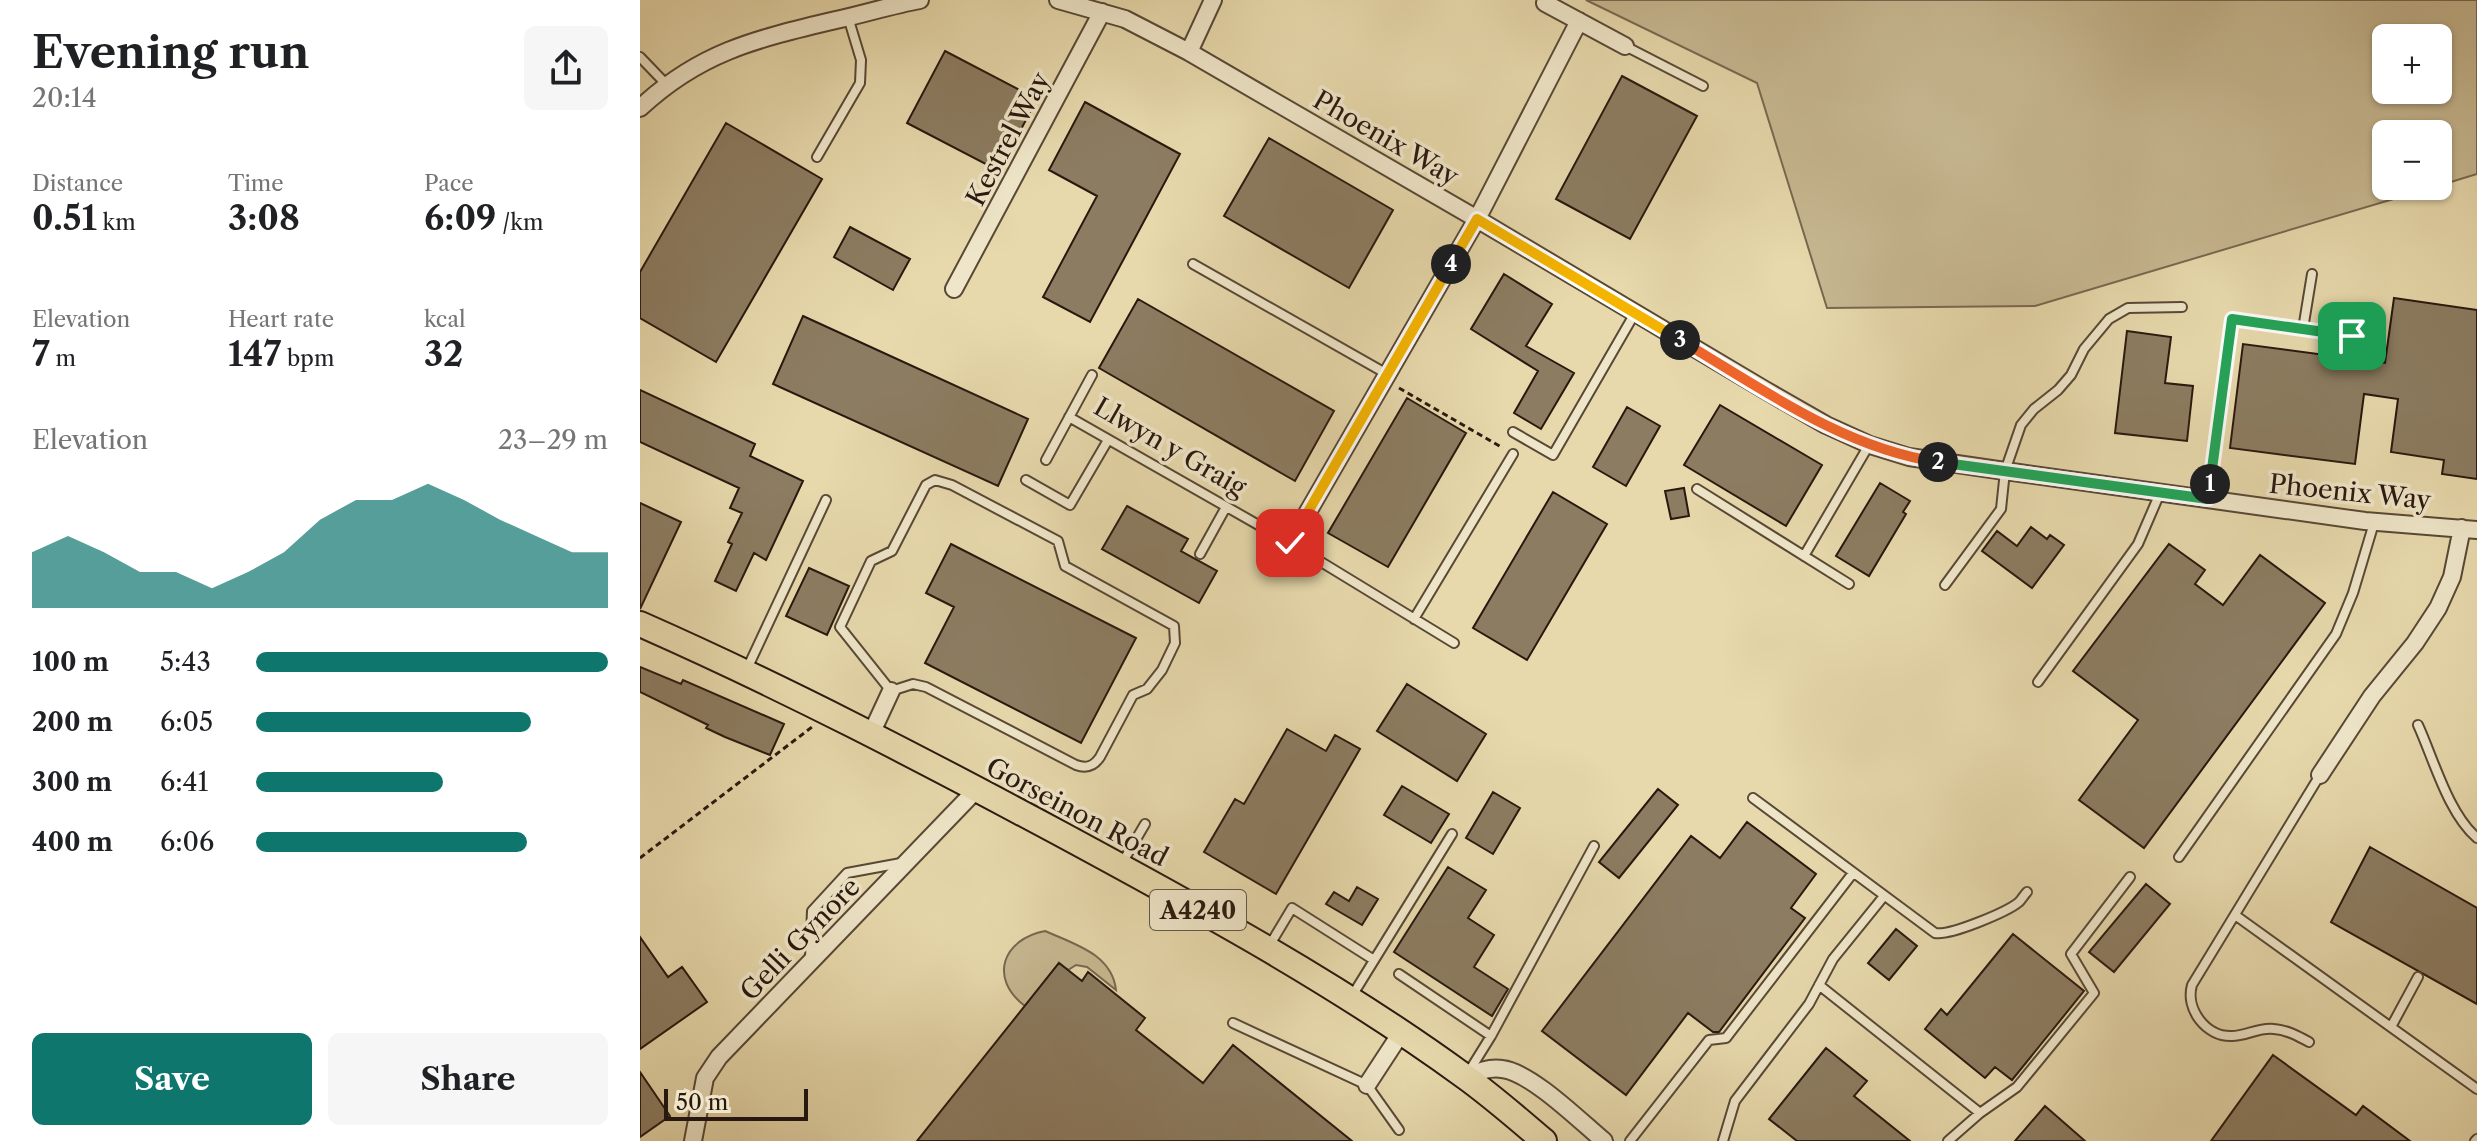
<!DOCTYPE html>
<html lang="en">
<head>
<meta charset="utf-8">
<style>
	:root { --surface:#fff; --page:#f6f6f6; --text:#202124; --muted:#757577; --accent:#0f766e }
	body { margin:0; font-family:"Libre Caslon Text",serif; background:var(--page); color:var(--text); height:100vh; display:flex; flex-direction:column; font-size:30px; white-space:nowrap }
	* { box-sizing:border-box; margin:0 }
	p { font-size:26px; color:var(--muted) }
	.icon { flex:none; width:44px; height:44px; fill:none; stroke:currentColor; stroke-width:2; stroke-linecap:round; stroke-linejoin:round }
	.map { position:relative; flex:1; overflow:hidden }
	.drawer { display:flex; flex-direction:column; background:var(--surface); width:640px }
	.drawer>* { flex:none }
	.fabs { position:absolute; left:1732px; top:24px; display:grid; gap:16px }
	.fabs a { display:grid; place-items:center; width:80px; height:80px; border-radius:12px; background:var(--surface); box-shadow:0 2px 6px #0004; font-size:40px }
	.scale { position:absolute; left:24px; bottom:20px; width:144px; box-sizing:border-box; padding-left:8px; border:4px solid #29180f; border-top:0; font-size:22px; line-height:28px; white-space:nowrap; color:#29180f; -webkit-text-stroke:6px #efe6c9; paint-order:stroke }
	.pin { position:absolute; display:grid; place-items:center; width:68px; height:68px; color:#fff; margin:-34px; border-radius:16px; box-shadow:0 4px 12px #0006 }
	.km { position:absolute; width:40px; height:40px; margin:-20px; border-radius:50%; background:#222; color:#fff; font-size:22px; line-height:40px; text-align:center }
	.round { display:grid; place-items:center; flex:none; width:84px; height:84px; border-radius:12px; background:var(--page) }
	.headline { display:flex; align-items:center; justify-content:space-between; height:136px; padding:0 32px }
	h1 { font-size:44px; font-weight:700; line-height:60px }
	.metrics { display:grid; grid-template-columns:repeat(3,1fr); gap:12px; height:136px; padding:8px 32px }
	.metrics div { display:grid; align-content:center }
	.metrics b { font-size:34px; font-weight:700 }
	.metrics small { font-size:22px; font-weight:400 }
	.metrics p { font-size:22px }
	.chart { height:224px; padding:16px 32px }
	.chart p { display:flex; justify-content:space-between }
	.chart svg { width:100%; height:144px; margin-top:8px; fill:var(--accent); opacity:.7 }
	.button { display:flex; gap:16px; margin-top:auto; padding:16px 32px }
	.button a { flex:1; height:92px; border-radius:12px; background:var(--accent); color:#fff; font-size:32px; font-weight:700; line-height:92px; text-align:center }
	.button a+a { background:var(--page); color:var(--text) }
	ul { padding:0 32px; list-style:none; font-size:26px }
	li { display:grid; grid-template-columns:128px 96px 1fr; align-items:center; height:60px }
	li i { height:20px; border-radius:10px; background:var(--accent) }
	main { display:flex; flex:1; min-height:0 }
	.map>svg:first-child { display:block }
</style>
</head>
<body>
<main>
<section class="drawer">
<div class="headline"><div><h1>Evening run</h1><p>20:14</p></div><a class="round"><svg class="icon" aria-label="share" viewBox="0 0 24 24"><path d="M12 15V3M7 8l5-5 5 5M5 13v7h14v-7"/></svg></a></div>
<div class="metrics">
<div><p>Distance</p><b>0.51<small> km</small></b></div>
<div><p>Time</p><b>3:08</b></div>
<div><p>Pace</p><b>6:09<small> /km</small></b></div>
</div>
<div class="metrics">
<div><p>Elevation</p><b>7<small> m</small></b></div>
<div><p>Heart rate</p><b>147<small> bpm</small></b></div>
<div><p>kcal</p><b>32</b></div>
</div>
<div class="chart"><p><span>Elevation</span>23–29 m</p>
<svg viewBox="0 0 160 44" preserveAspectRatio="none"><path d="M0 44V27L10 22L20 27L30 33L40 33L50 38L60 33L70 27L80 17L90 11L100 11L110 6L120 11L130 17L140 22L150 27L160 27V44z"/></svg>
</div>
<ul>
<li><b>100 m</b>5:43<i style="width:100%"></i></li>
<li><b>200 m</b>6:05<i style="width:78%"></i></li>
<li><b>300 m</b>6:41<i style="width:53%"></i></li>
<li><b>400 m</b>6:06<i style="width:77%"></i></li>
</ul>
<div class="button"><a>Save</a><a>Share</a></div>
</section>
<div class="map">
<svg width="1837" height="1141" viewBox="0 0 1837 1141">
	<rect width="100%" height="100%" fill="#e7d9ac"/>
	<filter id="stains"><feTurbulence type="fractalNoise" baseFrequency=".0025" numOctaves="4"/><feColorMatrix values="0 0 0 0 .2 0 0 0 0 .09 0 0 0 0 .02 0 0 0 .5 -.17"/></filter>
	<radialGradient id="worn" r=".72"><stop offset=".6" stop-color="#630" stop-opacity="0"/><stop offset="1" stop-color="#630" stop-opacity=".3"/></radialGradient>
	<path fill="#c7b891" stroke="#786850" stroke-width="2" fill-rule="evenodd" d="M946,0h891v174l-39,12v-52h-52v52h51l-402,120 -208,2 -70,-225zM1746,38h52v52h-52z
		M405,931c29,13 67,23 71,59l-29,-23 -11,-2 -8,5 -9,-7 -34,43c-37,-28 -22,-67 20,-75z"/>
	<path fill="#8c7c61" stroke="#29180f" stroke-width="2" d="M305,51l92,48 -38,72 -92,-48z
		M982,76l75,40 -67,123 -74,-40z
		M445,102l95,52 -90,168 -47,-25 54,-101 -48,-26z
		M86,123l96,56 -106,183 -76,-44v-46z
		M629,138l124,72 -44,78 -125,-72z
		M210,227l60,32 -17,31 -59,-33z
		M864,274l48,30 -26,42 48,27 -33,56 -27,-16 24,-42 -67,-42z
		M1754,298l83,12v169l-35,-5 2,-14 -53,-8 7,-53 -34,-5 -9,70 -125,-16 13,-104 142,19z
		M498,299l196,112 -39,70 -196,-113z
		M163,316l225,103 -30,67 -225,-102z
		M1487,331l44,6 -6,46 28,3 -6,55 -72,-8z
		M0,390l115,54 -5,12 53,25 -37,79 -12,-7 -18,38 -21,-10 17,-37 -4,-2 14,-29 -12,-5 9,-20 -99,-46z
		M767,398l59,35 -78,134 -60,-34z
		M1080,405l102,60 -36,61 -102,-61z
		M987,407l33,19 -34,60 -33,-19z
		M1240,483l30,18 -7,11 3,2 -37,62 -33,-20z
		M1044,488l5,28 -18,3 -6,-28z
		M913,492l54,32 -80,136 -54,-32z
		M0,503l41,19 -41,87z
		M487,506l61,33 -7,12 36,20 -18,32 -97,-54z
		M1391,527l16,12 3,-4 14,10 -32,43 -50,-37 15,-20 20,15z
		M311,544l185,94 -55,105 -156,-80 29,-56 -28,-14z
		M1529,544l36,26 -10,14 28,21 37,-50 65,48 -181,245 -65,-48 59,-80 -65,-49z
		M169,568l40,18 -22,49 -41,-19z
		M0,667l41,17 2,-4 101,44 -14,31 -45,-18 -19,-9 2,-3 -68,-33z
		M767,684l79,50 -29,47 -80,-50z
		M647,729l39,22 9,-16 25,14 -84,145 -72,-42 31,-53 9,5z
		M762,786l47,28 -18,29 -47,-28z
		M1018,789l20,16 -59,73 -20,-16z
		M853,792l27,16 -27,46 -27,-16z
		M1107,822l69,52 -25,34 14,10 -86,114h-6l-25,-19 -62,82 -84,-64 149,-195 29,22z
		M1730,847l107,61v96l-146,-82z
		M808,867l38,23 -18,28 26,17 -20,32 34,22 -16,27 -98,-64z
		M1506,884l24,20 -56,68 -25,-20z
		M717,887l21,12 -16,26 -36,-21 8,-12 15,9z
		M1256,929l21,17 -28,34 -21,-17z
		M1373,934l71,57 -72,89 -17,-13 -10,11 -60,-49 16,-20 6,6z
		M0,937l28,40 14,-10 25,35 -67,47z
		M419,963l23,18 6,-9 57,46 -9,12 67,53 30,-38 119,96h-435z
		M1186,1048l41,33 -13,15 56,45h-113l-28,-22z
		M1633,1055l83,60 7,-9 47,35h-199z
		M0,1072l30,44 -30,21z
		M1405,1106l40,35h-70z"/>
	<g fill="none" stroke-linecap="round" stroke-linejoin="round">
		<defs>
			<path id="service" d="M985,46l78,40
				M0,57l26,27
				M177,157l43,-74 1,-23 -13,-43
				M553,264l194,110
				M1663,329l9,-55
				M429,417l221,126 164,100
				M873,432l40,23 82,-142
				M406,460l46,-85
				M295,480l17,5 106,56 7,25 109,60 1,17 -13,27 -15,19 -14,6 -33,62c-6,9 -13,12 -24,8l-150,-78 -13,-3 -22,7 -51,-64 31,-66 21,-10 34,-66z
				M386,480l44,25 38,-65
				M1057,489l152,95
				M1568,498l24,-179 120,17
				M560,554l26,-47
				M1164,556l65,-111
				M1305,585l56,-76 4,-38 16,-46 13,-16 24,-19 13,-15 13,-26 25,-30 19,-11 54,-1
				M774,619l99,-165
				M106,671l80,-171
				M1398,682l100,-138 22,-51
				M1778,725c16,35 30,88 59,113
				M1113,798l182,135c15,3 72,-21 84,-31 3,-3 5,-7 8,-10
				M1539,857l157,-223 17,-41 21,-70
				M481,865l24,-41
				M1595,915l242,174
				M628,948l24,-40 82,52
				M170,958l2,-47 35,-38 54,-10
				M759,974l92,62
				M1179,985l161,128
				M712,996l100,-162
				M593,1023l134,62 32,45
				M1751,1027l27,-50
				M1669,1042c-11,-6 -22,-12 -35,-13 -15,-2 -28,7 -42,7 -26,1 -47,-27 -40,-51l128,-210
				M828,1073l23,-37 103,-190
				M990,1141l79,-101 17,-2 127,-165
				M1083,1141l12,-40 74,-97 24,-45 51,-63
				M1308,1141l32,-28 37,-26 77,-94 -23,-39 59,-77
				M1835,1141l2,-2"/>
			<path id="minor" d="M418,0l67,19 64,33 288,167 288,171 61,35 44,20 39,12 96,14 360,50 112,9
				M905,3l80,43
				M549,52l24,-52
				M0,108c61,-57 117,-69 196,-88 28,-6 56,-15 84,-20
				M314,289l148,-277
				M650,543l187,-324 102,-198
				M231,734l20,-43
				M1680,775l52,-79 43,-53 23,-35 14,-31 10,-49
				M826,1077c11,-5 23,-10 36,-8 29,3 79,53 102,72
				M727,1085l34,-52
				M53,1141l12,-63 14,-21 258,-268"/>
			<path id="primary" d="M0,624c143,63 283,136 421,210 137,74 277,150 403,242 28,20 54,43 80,65"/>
		</defs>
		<use href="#service" stroke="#584836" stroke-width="12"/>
		<use href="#minor" stroke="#584836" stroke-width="20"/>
		<use href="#primary" stroke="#29180f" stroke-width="28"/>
		<path stroke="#29180f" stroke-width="3" stroke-dasharray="6 4" stroke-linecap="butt" d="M759,388l104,60
			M0,858l172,-131"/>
		<use href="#service" stroke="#efe6c9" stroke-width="8"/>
		<use href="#minor" stroke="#efe6c9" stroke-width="16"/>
		<use href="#primary" stroke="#e7d9ac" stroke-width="24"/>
	</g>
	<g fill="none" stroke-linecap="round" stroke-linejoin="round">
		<defs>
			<path id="split-1" d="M1570,484l22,-165 120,17"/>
			<path id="split-2" d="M1298,462l270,37 2,-15"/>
			<path id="split-3" d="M1040,340c81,48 163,108 258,122"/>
			<path id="split-4" d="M811,264l26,-45 203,121"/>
			<path id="split-5" d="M650,543l161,-279"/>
		</defs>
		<use href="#split-1" stroke="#fff" stroke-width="16"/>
		<use href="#split-2" stroke="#fff" stroke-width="16"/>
		<use href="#split-3" stroke="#fff" stroke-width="16"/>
		<use href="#split-4" stroke="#fff" stroke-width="16"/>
		<use href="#split-5" stroke="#fff" stroke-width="16"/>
		<use href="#split-1" stroke="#22a559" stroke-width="10"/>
		<use href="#split-2" stroke="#22a559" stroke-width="10"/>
		<use href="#split-3" stroke="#f0652b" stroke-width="10"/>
		<use href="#split-4" stroke="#f5b400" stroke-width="10"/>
		<use href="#split-5" stroke="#f5b400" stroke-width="10"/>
	</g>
	<g text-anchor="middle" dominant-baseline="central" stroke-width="7" stroke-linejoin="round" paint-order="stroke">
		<rect fill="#efe6c9" stroke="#645647" stroke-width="2" x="510" y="890" width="96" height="40" rx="6"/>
		<g font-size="24" font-weight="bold" fill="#29180f">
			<text x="558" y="910">A4240</text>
		</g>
		<g font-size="26" fill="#29180f" stroke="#efe6c9">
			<text transform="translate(746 138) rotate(30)">Phoenix Way</text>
			<text transform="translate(368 139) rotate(-62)">Kestrel Way</text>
			<text transform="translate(530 447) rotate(30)">Llwyn y Graig</text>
			<text transform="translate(1710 492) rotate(6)">Phoenix Way</text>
			<text transform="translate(437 812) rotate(28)">Gorseinon Road</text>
			<text transform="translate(160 939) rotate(-46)">Gelli Gynore</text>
		</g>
	</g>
	<rect width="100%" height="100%" filter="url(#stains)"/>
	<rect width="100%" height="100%" fill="url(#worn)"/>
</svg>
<div class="fabs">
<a>+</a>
<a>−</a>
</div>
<div class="scale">50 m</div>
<div class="pin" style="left:1712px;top:336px;background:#1e9e55"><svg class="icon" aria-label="arrive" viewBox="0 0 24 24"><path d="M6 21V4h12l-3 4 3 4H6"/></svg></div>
<div class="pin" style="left:650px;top:543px;background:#d93025"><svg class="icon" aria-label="check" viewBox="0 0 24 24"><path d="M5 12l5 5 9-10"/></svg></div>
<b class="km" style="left:1570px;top:484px">1</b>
<b class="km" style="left:1298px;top:462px">2</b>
<b class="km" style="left:1040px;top:340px">3</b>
<b class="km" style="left:811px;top:264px">4</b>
</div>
</main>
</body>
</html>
